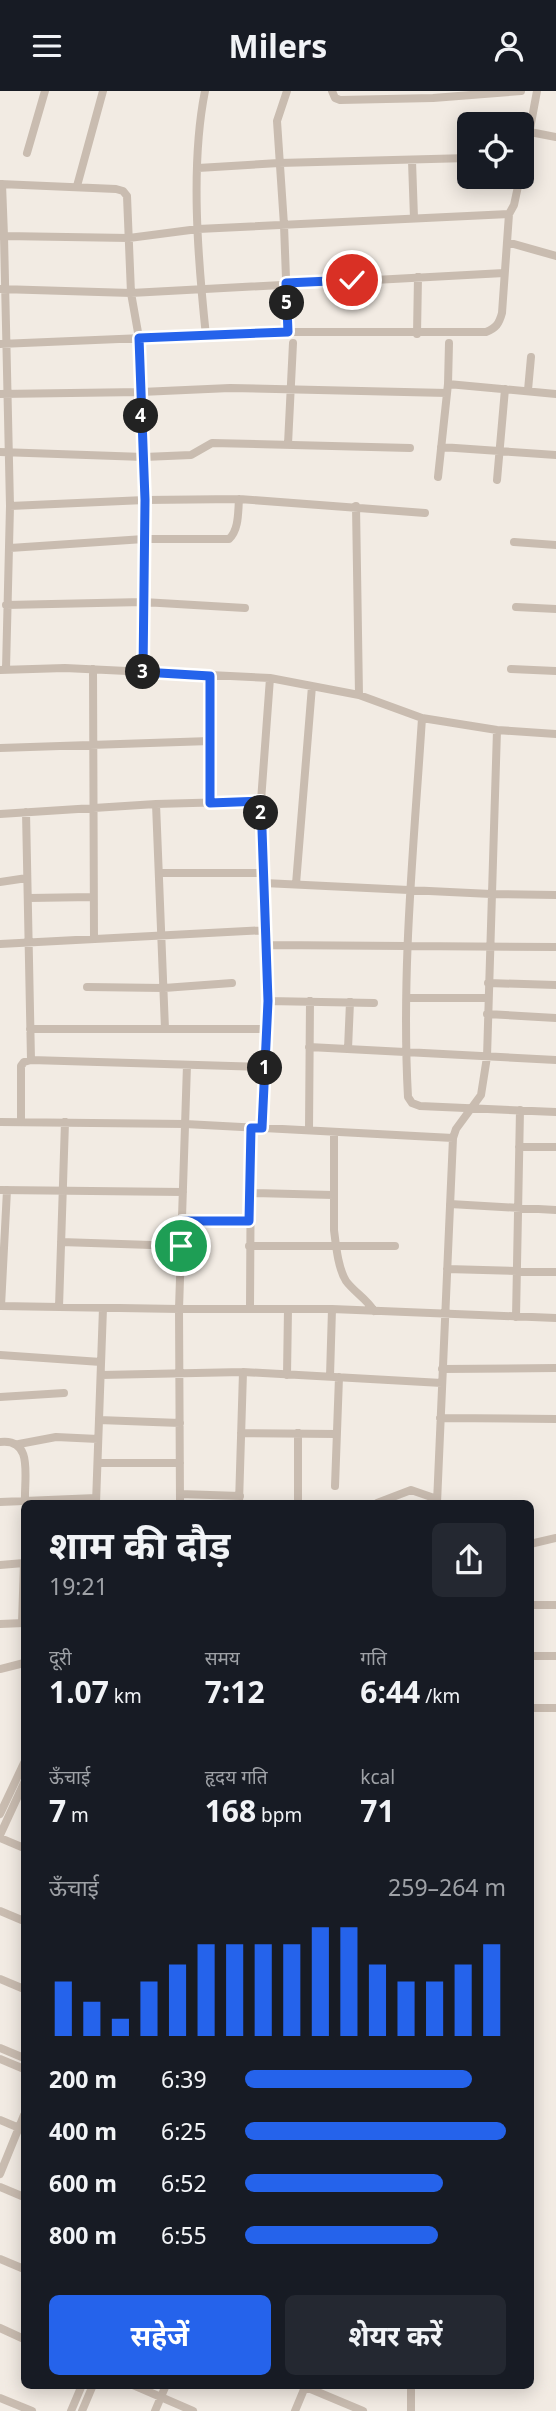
<!DOCTYPE html>
<html lang="hi">
<head>
<meta charset="utf-8">
<style>
	:root { --surface:#171b24; --page:#242831; --text:#f1f3f6; --muted:#9ea1a6; --accent:#2563eb }
	body { margin:0; font-family:"Noto Sans","Noto Sans Devanagari",sans-serif; background:var(--page); color:var(--text); height:100vh; display:flex; flex-direction:column; font-size:26px; white-space:nowrap }
	* { box-sizing:border-box; margin:0 }
	p { font-size:23px; color:var(--muted) }
	.icon { flex:none; width:38px; height:38px; fill:none; stroke:currentColor; stroke-width:2; stroke-linecap:round; stroke-linejoin:round }
	.map { position:relative; flex:1; overflow:hidden }
	.drawer { position:absolute; left:21px; top:1409px; width:513px; height:889px; display:flex; flex-direction:column; background:var(--surface); border-radius:10px; box-shadow:0 4px 18px #0003 }
	.drawer>* { flex:none }
	.fabs { position:absolute; left:457px; top:21px; display:grid; gap:14px }
	.fabs a { display:grid; place-items:center; width:77px; height:77px; border-radius:10px; background:var(--surface); box-shadow:0 4px 18px #0003; font-size:35px }
	.pin { position:absolute; display:grid; place-items:center; width:60px; height:60px; color:#fff; margin:-30px; border:4px solid #fff; border-radius:50%; box-shadow:0 2px 7px #0007 }
	.km { position:absolute; width:35px; height:35px; margin:-18px; border-radius:50%; background:#222; color:#fff; font-size:19px; line-height:35px; text-align:center }
	.round { display:grid; place-items:center; flex:none; width:74px; height:74px; border-radius:10px; background:var(--page) }
	.head { display:flex; align-items:center; justify-content:space-between; height:119px; padding:0 28px }
	h1 { font-size:38px; font-weight:700; line-height:52px }
	.metrics { display:grid; grid-template-columns:repeat(3,1fr); gap:10px; height:119px; padding:7px 28px }
	.metrics div { display:grid; align-content:center }
	.metrics b { font-size:30px; font-weight:700 }
	.metrics small { font-size:19px; font-weight:400 }
	.metrics p { font-size:19px }
	.chart { height:196px; padding:14px 28px }
	.chart p { display:flex; justify-content:space-between }
	.chart svg { width:100%; height:126px; margin-top:7px; stroke:var(--accent); stroke-width:6 }
	.action { display:flex; gap:14px; margin-top:auto; padding:14px 28px }
	.action a { flex:1; height:80px; border-radius:10px; background:var(--accent); color:#fff; font-size:28px; font-weight:700; line-height:80px; text-align:center }
	.action a+a { background:var(--page); color:var(--text) }
	ul { padding:0 28px; list-style:none; font-size:23px }
	li { display:grid; grid-template-columns:112px 84px 1fr; align-items:center; height:52px }
	li i { height:18px; border-radius:9px; background:var(--accent) }
	header { display:flex; justify-content:space-between; align-items:center; height:91px; padding:0 28px; background:var(--surface); font-size:32px; font-weight:700 }
	.map>svg:first-child { display:block }
</style>
</head>
<body>
<header><svg class="icon" aria-label="menu" viewBox="0 0 24 24"><path d="M4 6h16M4 12h16M4 18h16"/></svg>Milers<svg class="icon" aria-label="person" viewBox="0 0 24 24"><circle cx="12" cy="8" r="4"/><path d="M4 21q1-7 8-7t8 7"/></svg></header>
<div class="map">
<svg width="556" height="2320" viewBox="0 0 556 2320">
	<rect width="100%" height="100%" fill="#f2ebe3"/>
	<g fill="none" stroke-linecap="round" stroke-linejoin="round">
		<path stroke="#c9bcb0" stroke-width="8" d="M205,0c-15,75 -7,169 1,245
			M287,0l-10,30 7,104 4,107
			M332,0l3,7 5,2 93,-2 88,-7
			M530,41l26,5
			M27,62l18,-62
			M412,70l2,57
			M198,77l81,-5 190,-5
			M522,81l15,-81
			M0,93l116,5 7,2 4,5 4,97 8,45 2,54 89,-4 217,5
			M2,93l2,52 125,2 69,-9 311,-15 5,-9 6,-28
			M77,95l26,-95
			M0,145h4l6,270 -4,163
			M507,151l49,14
			M0,198l131,4 373,-20
			M417,243l1,-57
			M0,253l288,-12h198c10,-4 13,-8 16,-19l7,-99
			M448,293l108,10
			M528,299l3,-33
			M0,303l141,-2 4,108 -2,172
			M288,353l5,-101
			M441,356l115,8
			M0,361l144,5 47,-2 21,-12 198,5
			M438,386l10,-93 1,-41
			M497,389l8,-91
			M10,415l135,-6 94,-1 186,14
			M356,415l3,189
			M514,451l42,3
			M10,457l134,-9h85c10,-9 9,-27 10,-40
			M6,514l137,-3 102,6
			M516,516l40,2
			M93,578l1,270
			M511,578l45,2
			M0,579l65,-2 205,10 89,17 63,23 75,12 59,4
			M422,627c-8,126 -21,253 -14,379l4,6 8,3 136,6
			M0,657l210,-7
			M210,712v-127
			M156,713l9,225
			M26,721l5,248
			M0,723l156,-10 105,-3
			M159,782h105
			M0,791l27,-4
			M264,792l227,11 65,1
			M296,793l16,-198
			M29,807l64,-1
			M0,853l266,-14
			M267,854l289,2
			M488,892l68,2
			M87,896l77,1 68,-5
			M407,907h80
			M268,910l106,2
			M487,923l69,4
			M30,938h235
			M309,956l247,13
			M348,958l2,-47
			M0,1031l185,2 268,14
			M21,1031v-56l3,-4 7,-2 234,7
			M262,1037l3,-99 3,-28 -7,-200 9,-123
			M309,1039l1,-129
			M334,1041v98c2,16 4,38 12,51 8,11 21,18 28,30
			M519,1056h37
			M0,1099l183,2
			M250,1102l83,2
			M450,1113l106,6
			M182,1130h67
			M61,1151l120,4
			M249,1155h146
			M447,1178l109,3
			M0,1215l179,3h153l224,9
			M1,1215l6,-116
			M59,1216l6,-185
			M250,1217l1,-180
			M516,1226l4,-207
			M0,1264l101,7
			M442,1278l114,-1
			M101,1284l142,-3 199,11
			M287,1284l1,-66
			M330,1285l2,-67
			M0,1306l64,-4
			M440,1327l116,1
			M99,1329l81,3
			M241,1342l95,1
			M0,1351c34,-4 24,35 25,59
			M19,1353l37,-7 42,2
			M98,1372h82
			M335,1395l4,-109
			M180,1403l60,2
			M0,1411l96,-4
			M96,1412l7,-195
			M180,1412l-1,-194 8,-244
			M239,1412l4,-131
			M298,1412v-70
			M377,1412l34,-13 26,9
			M437,1412l16,-365 3,-9 25,-34 6,-38 10,-327
			M530,1453l26,-6
			M0,1474l24,-2
			M530,1514h26
			M22,1532l2,-60
			M0,1533l24,-1
			M530,1565h26
			M0,1578l24,-6
			M530,1617h26
			M0,1723l24,-51
			M0,1744l24,-52
			M0,1747l24,10
			M0,1820l24,10
			M0,1888l24,10
			M0,1957l24,10
			M0,1968l24,10
			M0,2029l24,10
			M0,2083l24,-59
			M0,2096l24,10
			M0,2168l24,10
			M0,2237l24,11
			M133,2294l60,26
			M301,2294l62,26
			M0,2307l32,13
			M71,2320l11,-26
			M82,2320l11,-26
			M155,2320l11,-26
			M295,2320l10,-24
			M411,2320v-26"/>
	</g>
	<g fill="none" stroke-linecap="round" stroke-linejoin="round">
		<defs>
			<path id="route" d="M181,1155l1,-25h67l2,-93h11l6,-127 -7,-200 -51,2v-127l-67,-4 2,-172 -6,-162 149,-6 -2,-49 66,-3"/>
		</defs>
		<use href="#route" stroke="#fff" stroke-width="14"/>
		<use href="#route" stroke="#2563eb" stroke-width="9"/>
	</g>
</svg>
<div class="fabs">
<a><svg class="icon" aria-label="locate" viewBox="0 0 24 24"><circle cx="12" cy="12" r="6"/><path d="M12 2v4M12 18v4M2 12h4M18 12h4"/></svg></a>
</div>
<div class="pin" style="left:181px;top:1155px;background:#1e9e55"><svg class="icon" aria-label="arrive" viewBox="0 0 24 24"><path d="M6 21V4h12l-3 4 3 4H6"/></svg></div>
<div class="pin" style="left:352px;top:189px;background:#d93025"><svg class="icon" aria-label="check" viewBox="0 0 24 24"><path d="M5 12l5 5 9-10"/></svg></div>
<b class="km" style="left:265px;top:977px">1</b>
<b class="km" style="left:261px;top:722px">2</b>
<b class="km" style="left:143px;top:581px">3</b>
<b class="km" style="left:141px;top:325px">4</b>
<b class="km" style="left:287px;top:212px">5</b>
<section class="drawer">
<div class="head"><div><h1>शाम की दौड़</h1><p>19:21</p></div><a class="round"><svg class="icon" aria-label="share" viewBox="0 0 24 24"><path d="M12 15V3M7 8l5-5 5 5M5 13v7h14v-7"/></svg></a></div>
<div class="metrics">
<div><p>दूरी</p><b>1.07<small> km</small></b></div>
<div><p>समय</p><b>7:12</b></div>
<div><p>गति</p><b>6:44<small> /km</small></b></div>
</div>
<div class="metrics">
<div><p>ऊँचाई</p><b>7<small> m</small></b></div>
<div><p>हृदय गति</p><b>168<small> bpm</small></b></div>
<div><p>kcal</p><b>71</b></div>
</div>
<div class="chart"><p><span>ऊँचाई</span>259–264 m</p>
<svg viewBox="0 0 160 44" preserveAspectRatio="none"><path d="M5 44V25M15 44V32M25 44V38M35 44V25M45 44V19M55 44V12M65 44V12M75 44V12M85 44V12M95 44V6M105 44V6M115 44V19M125 44V25M135 44V25M145 44V19M155 44V12"/></svg>
</div>
<ul>
<li><b>200 m</b>6:39<i style="width:87%"></i></li>
<li><b>400 m</b>6:25<i style="width:100%"></i></li>
<li><b>600 m</b>6:52<i style="width:76%"></i></li>
<li><b>800 m</b>6:55<i style="width:74%"></i></li>
</ul>
<div class="action"><a>सहेजें</a><a>शेयर करें</a></div>
</section>
</div>
</body>
</html>
